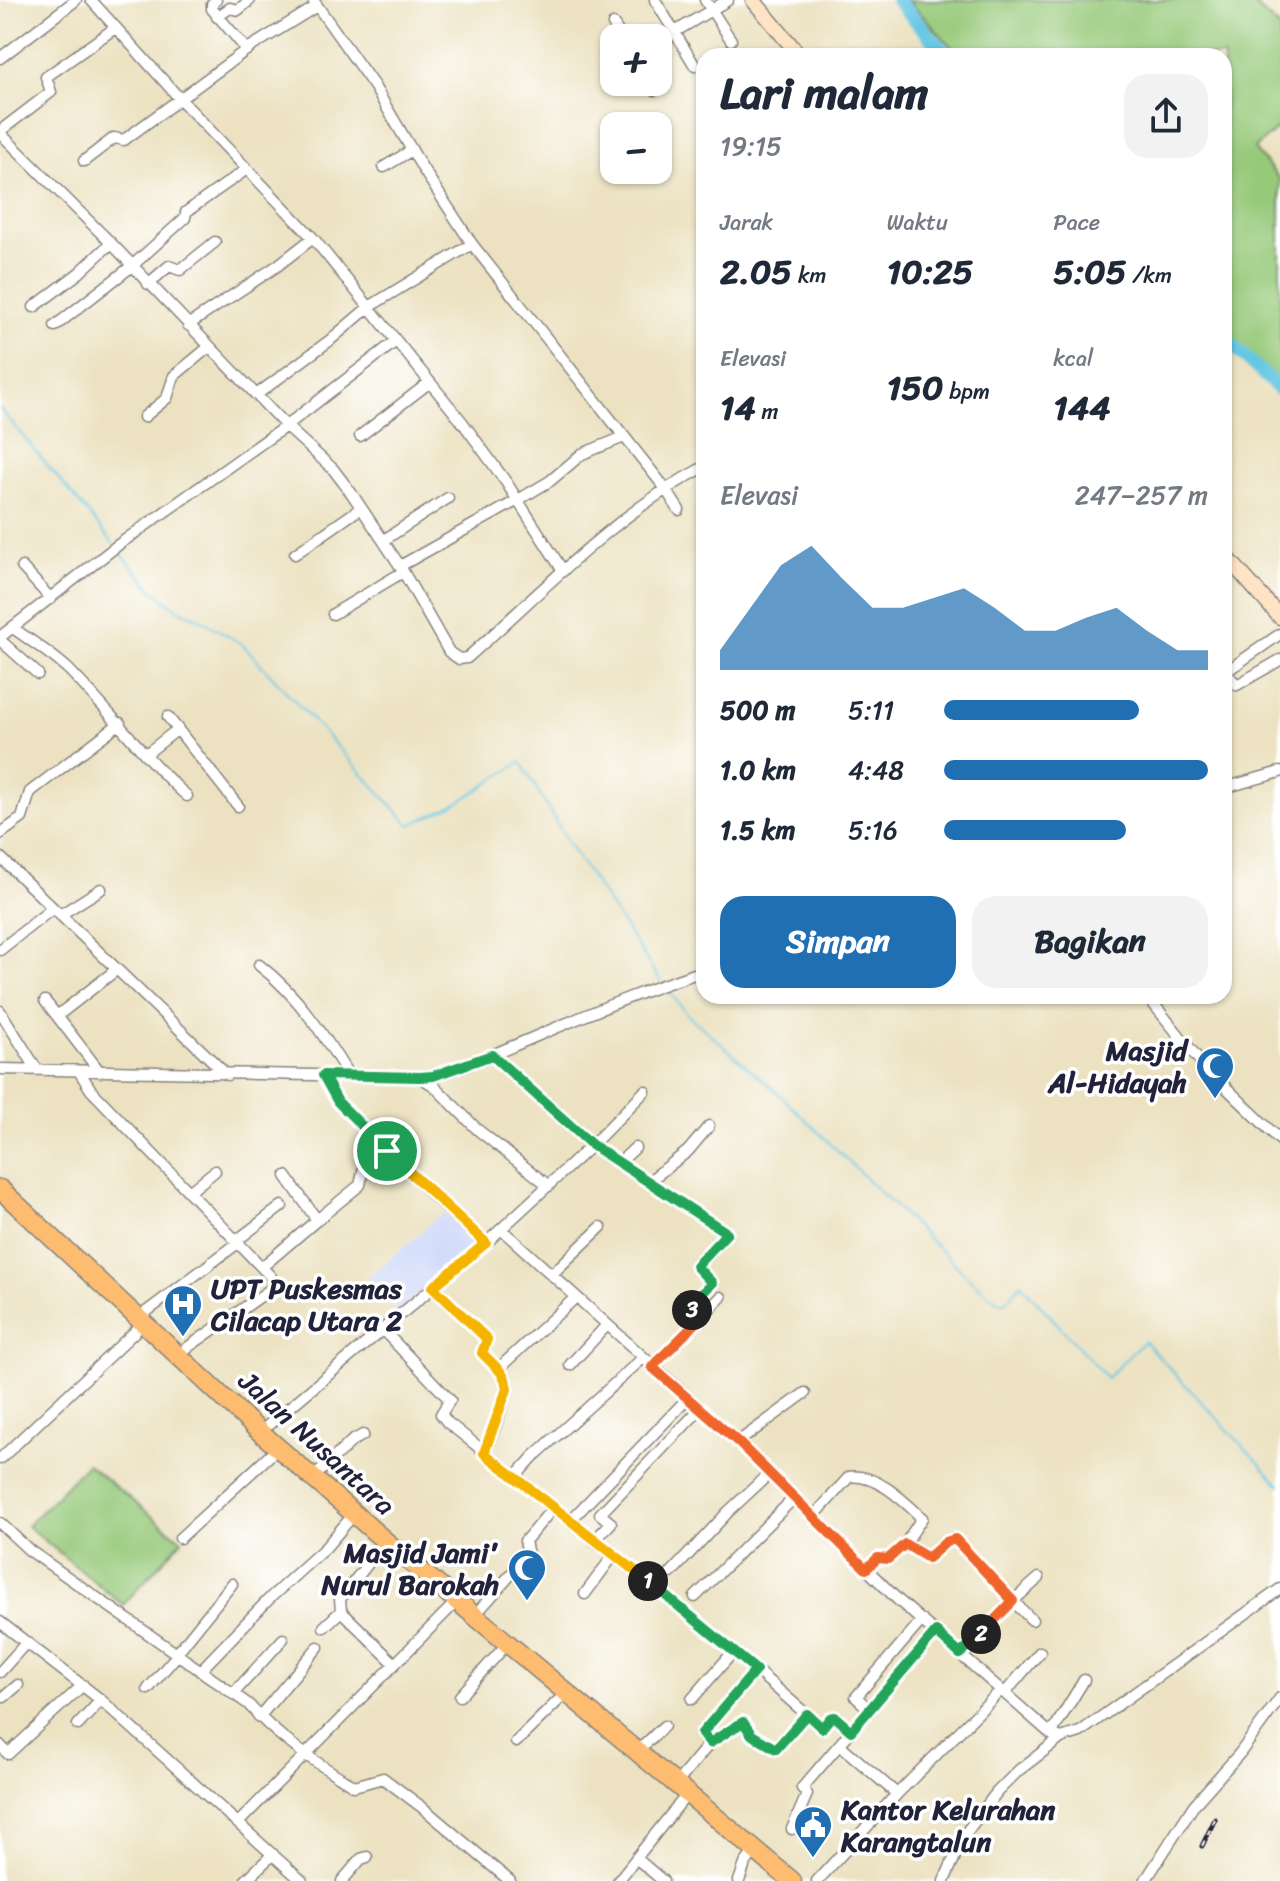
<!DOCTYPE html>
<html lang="id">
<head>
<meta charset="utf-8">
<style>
	:root { --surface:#fff; --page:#f2f2f3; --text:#1f2937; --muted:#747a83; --accent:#1f6fb2 }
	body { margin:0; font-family:Sriracha,sans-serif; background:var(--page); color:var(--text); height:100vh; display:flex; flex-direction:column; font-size:30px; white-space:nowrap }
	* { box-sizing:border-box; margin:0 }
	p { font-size:26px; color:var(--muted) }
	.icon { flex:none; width:44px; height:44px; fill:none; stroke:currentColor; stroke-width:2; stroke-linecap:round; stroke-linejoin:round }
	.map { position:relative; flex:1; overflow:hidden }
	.sheet { position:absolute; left:696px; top:48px; width:536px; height:956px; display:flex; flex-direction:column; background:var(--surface); border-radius:24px; box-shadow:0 2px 6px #0004 }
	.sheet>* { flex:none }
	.controls { position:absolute; left:600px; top:24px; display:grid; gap:16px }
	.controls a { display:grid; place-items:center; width:72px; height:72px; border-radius:16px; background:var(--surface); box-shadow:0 2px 6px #0004; font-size:40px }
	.pin { position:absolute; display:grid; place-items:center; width:68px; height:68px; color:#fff; margin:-34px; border:4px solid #fff; border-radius:50%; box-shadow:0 2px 8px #0007 }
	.km { position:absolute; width:40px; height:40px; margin:-20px; border-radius:50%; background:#222; color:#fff; font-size:22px; line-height:40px; text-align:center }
	.round { display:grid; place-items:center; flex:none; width:84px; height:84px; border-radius:24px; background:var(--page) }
	.head { display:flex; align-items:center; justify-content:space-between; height:136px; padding:0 24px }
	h1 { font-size:44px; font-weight:700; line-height:60px }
	.metrics { display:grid; grid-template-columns:repeat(3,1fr); gap:12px; height:136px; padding:8px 24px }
	.metrics div { display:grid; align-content:center }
	.metrics b { font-size:34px; font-weight:700 }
	.metrics small { font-size:22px; font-weight:400 }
	.metrics p { font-size:22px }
	.chart { height:224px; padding:16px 24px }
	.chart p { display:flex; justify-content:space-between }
	.chart svg { width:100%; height:144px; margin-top:8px; fill:var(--accent); opacity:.7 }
	.button { display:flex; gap:16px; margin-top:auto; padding:16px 24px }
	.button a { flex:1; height:92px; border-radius:24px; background:var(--accent); color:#fff; font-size:32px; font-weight:700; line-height:92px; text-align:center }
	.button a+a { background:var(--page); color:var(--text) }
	ul { padding:0 24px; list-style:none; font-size:26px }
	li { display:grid; grid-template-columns:128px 96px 1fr; align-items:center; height:60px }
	li i { height:20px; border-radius:10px; background:var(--accent) }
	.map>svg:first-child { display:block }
</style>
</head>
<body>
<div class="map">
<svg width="1280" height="1881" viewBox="0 0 1280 1881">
	<rect width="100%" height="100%" fill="#fff"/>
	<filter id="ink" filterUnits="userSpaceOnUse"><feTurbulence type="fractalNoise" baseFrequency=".0125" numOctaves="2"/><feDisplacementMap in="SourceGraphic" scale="16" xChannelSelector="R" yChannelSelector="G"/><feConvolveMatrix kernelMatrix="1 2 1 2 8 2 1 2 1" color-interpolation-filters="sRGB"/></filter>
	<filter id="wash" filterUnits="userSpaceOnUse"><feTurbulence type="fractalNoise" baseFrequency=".006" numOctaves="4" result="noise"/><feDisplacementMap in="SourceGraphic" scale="32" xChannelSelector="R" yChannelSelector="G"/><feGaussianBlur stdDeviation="1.8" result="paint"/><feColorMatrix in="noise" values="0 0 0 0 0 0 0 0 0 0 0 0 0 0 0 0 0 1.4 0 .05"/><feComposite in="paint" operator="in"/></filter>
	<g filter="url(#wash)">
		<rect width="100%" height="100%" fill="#ece2c1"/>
		<path fill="#cfdafa" d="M444,1212l31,33 -39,34 -5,-5 3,5 -36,32 -30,-33z"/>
		<path fill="#96c979" stroke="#5c765a" stroke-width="2" d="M908,0h341l31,28v98l-26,23 26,30v210l-56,-58v-275h-264z
			M87,1464l95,76 -59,65 -96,-79z"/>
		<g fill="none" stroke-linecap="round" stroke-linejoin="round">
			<path stroke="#65c6e3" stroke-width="2" d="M0,409l113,134
				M119,551l34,39 24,19 21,9 44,26 168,181 46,-21 65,-42 49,84 92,137
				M666,988l23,28 89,77 193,187 26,21 7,2 17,-19 86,94 37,-37 136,144"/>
			<path stroke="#65c6e3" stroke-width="14" d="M897,0l51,56
				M1224,337l56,53"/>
		</g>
	</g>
	<g filter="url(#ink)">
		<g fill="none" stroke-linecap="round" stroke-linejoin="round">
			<defs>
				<path id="street" d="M91,0l90,100 132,138 150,185 43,59 57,89
					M216,0l-4,4v5l35,41
					M313,0l61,86 49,83 49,75 193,244 14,22
					M655,0l40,66
					M705,0l26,40
					M217,17l13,-9 8,2 12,-10
					M613,24l9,14
					M658,42l70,-42
					M0,58l76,-58
					M650,82l5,8
					M0,131l51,-39 -5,-15 69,-49
					M0,133l111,110 175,183 110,-85
					M84,161l30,-23 10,2 125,-92 68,-42
					M384,167l28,-17
					M148,284l21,-18 11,4 35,-28
					M34,307l45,-34 32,-30
					M188,325l89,-59 36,-28
					M55,326l77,-60 53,-48 1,-6 61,-43
					M256,395l73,-54 40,-34 103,-63
					M144,417l23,-19 7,-22 35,-29
					M360,436l70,-54
					M384,540l64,-42
					M295,554l66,-46
					M400,566l118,-66 32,-19 32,-27 42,-17
					M22,567l29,32
					M333,614l70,-42
					M13,628c18,13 39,26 55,41 41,41 76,89 119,127
					M0,637l118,-92 168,-119 47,43 19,25 48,72 49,86 10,7 8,-1c76,-67 146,-143 237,-191
					M0,640l38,34
					M1225,672l12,13 43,-25
					M1224,673l56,-39
					M168,717l70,89
					M146,754l32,-25
					M1224,788l56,-16
					M0,834l22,-16 8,-26 90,-69
					M0,857l227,218
					M60,915l41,-26
					M0,950l53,-42
					M259,965c39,30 65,70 90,111
					M1147,996l58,71 75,73
					M45,1001l12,15 59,-46
					M0,1011l36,57
					M57,1016l43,56
					M0,1069l420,8c36,-5 72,-22 105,-36 59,-25 118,-51 179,-70
					M79,1071l12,19 180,187 2,6 -2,6 -94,66
					M323,1075l15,27 93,92 55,49
					M420,1077l13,8 45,45 71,56
					M645,1091l-53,54 135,88 -31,33 16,17 -23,24 11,12
					M619,1163l16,-15
					M286,1176l31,44 43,-35 3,-14 24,-20
					M648,1182l40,-31 21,-25
					M189,1192l26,-21
					M502,1230l236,212 159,157 154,135 10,4
					M236,1241l46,-35
					M262,1267l55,-47
					M551,1275l50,-48
					M433,1287l54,52 -5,14c7,8 17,15 22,24 7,15 -13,61 -20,76
					M138,1318l100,-75
					M382,1329l68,71 -9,14 6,8 287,229 88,77 8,-10 5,-1 16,14 85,-99
					M570,1365l37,-40
					M652,1367l69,-70
					M498,1369l78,-72
					M260,1432l226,-189 106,-98 -100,-90
					M738,1442l67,-49
					M0,1459l144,-136
					M515,1477l18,-20 110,-99
					M313,1478l39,-37 11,-6
					M813,1517l36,-40c27,-4 55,24 73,41l-17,26
					M570,1521l118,-123
					M0,1523l29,27 219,154c31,35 67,58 106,82l29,-8 40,30 87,73
					M180,1538l98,-90
					M594,1541l17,-18 -11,-9 100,-105
					M866,1569l12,-11 10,1 17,-15 23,14 18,-16 9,-3 58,62 -53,53
					M671,1573l58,-62 41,-38
					M585,1594l28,-38
					M695,1597l99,-99
					M341,1611l53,52
					M475,1615l53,-60 -3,-14 28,-33
					M1032,1620l-19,-19 26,-23
					M0,1622l101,78 201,181
					M324,1627l17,-16 -1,-12 46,-58
					M176,1654l56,-70
					M200,1671l71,-74 55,-50 28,-33
					M0,1672l26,-29
					M148,1689l29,-34
					M1005,1693l35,-41
					M233,1694l50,-55
					M460,1696l48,-53
					M4,1697l14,-12
					M692,1699l42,-48
					M870,1710l-14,-13 66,-77
					M259,1717l59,-70
					M78,1725l23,-25
					M1051,1734l33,-54
					M516,1742l51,-50
					M710,1743l33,-21 9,13 24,14 31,-35
					M0,1745l8,9 75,-69
					M840,1745l57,49
					M638,1751l26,-25
					M676,1784l34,-41 -8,-10 54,-63
					M239,1822l219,-222
					M792,1829l15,-35 -5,-6 49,-57
					M636,1858l27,23
					M245,1881l28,-27
					M342,1881l19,-22 6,-2
					M618,1881l70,-88
					M739,1881l6,-17 10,-14
					M817,1881l80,-87 104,-104
					M944,1881l21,-47 32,-42 22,-22 42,-32 19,-6 200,-143
					M1145,1881l49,-76 46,-52 40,-55"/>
				<path id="secondary" d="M753,0l47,56
					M1224,554l56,63"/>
				<path id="highway" d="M0,1189l260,243 124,108 408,341"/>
			</defs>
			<use href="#street" stroke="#87827e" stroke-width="13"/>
			<use href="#secondary" stroke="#87827e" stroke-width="17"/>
			<use href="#highway" stroke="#87827e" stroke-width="21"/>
			<use href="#street" stroke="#fff" stroke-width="10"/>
			<use href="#secondary" stroke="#fee4c5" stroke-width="14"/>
			<use href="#highway" stroke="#fdbc6f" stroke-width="18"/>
			<defs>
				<path id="rail" d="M1202,1846l13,-27"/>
			</defs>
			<use href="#rail" stroke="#22223b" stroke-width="5"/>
			<use href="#rail" stroke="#fff" stroke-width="2" stroke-dasharray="6" stroke-linecap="butt"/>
		</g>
	</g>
	<g fill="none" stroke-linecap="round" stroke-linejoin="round" filter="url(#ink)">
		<defs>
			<path id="split-1" d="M387,1151l99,92 -53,44 54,52 -5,14 18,18 5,8 2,10 -23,64 164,128"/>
			<path id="split-2" d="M648,1581l108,89 -54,63 8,10 33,-21 9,13 24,14 31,-35 15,14 8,-10 5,-1 16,14 85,-99 24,22 21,-20"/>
			<path id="split-3" d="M692,1310l8,9 -48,48 86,75 128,127 12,-11 10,1 17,-15 23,14 18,-16 9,-3 58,62 -32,33"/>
			<path id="split-4" d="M387,1151l-49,-49 -15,-27 97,2 13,-1 59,-21 100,90 135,88 -31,33 16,17 -23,24 3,3"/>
		</defs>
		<use href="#split-1" stroke="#fff" stroke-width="16"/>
		<use href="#split-2" stroke="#fff" stroke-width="16"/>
		<use href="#split-3" stroke="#fff" stroke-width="16"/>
		<use href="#split-4" stroke="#fff" stroke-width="16"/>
		<use href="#split-1" stroke="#f5b400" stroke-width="10"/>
		<use href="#split-2" stroke="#22a559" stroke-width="10"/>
		<use href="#split-3" stroke="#f0652b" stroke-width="10"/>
		<use href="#split-4" stroke="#22a559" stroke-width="10"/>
	</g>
	<defs>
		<symbol id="mosque-pin" viewBox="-11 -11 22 30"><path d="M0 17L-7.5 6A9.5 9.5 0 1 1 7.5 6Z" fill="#1f6fb2" stroke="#fff"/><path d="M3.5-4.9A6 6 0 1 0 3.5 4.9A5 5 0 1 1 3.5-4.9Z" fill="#fff"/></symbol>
		<symbol id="hospital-pin" viewBox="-11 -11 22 30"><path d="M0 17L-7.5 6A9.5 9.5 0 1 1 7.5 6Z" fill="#1f6fb2" stroke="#fff"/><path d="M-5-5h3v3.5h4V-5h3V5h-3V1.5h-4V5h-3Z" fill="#fff"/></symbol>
		<symbol id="civic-pin" viewBox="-11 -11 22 30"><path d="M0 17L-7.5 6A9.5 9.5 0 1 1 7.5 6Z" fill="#1f6fb2" stroke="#fff"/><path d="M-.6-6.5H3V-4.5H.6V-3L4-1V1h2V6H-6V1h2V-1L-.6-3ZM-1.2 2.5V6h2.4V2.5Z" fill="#fff"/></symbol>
	</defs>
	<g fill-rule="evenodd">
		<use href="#mosque-pin" x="1193" y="1044" width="44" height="60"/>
		<use href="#hospital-pin" x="161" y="1282" width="44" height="60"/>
		<use href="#mosque-pin" x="505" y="1546" width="44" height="60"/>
		<use href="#civic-pin" x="791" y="1803" width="44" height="60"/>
	</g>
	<g text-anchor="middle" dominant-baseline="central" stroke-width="7" stroke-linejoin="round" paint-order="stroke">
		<g font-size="28" font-weight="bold" fill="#22223b" stroke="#fff" text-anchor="end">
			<text x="1187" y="1050">Masjid<tspan x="1187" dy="32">Al-Hidayah</tspan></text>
			<text x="211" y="1288" text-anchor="start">UPT Puskesmas<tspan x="211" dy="32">Cilacap Utara 2</tspan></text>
			<text x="499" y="1552">Masjid Jami'<tspan x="499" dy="32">Nurul Barokah</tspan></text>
			<text x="841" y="1809" text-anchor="start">Kantor Kelurahan<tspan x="841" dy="32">Karangtalun</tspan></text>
		</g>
		<g font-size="28" fill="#22223b" stroke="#fff">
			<text transform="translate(317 1443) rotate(42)">Jalan Nusantara</text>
		</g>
	</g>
</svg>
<div class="controls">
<a>+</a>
<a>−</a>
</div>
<div class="pin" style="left:387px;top:1151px;background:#1e9e55"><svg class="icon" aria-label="arrive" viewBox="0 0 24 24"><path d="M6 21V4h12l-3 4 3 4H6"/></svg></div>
<b class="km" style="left:648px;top:1581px">1</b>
<b class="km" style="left:981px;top:1634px">2</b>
<b class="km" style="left:692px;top:1310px">3</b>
<section class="sheet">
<div class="head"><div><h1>Lari malam</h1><p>19:15</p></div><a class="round"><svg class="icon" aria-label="share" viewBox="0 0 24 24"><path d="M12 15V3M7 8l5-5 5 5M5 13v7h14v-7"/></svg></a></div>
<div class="metrics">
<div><p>Jarak</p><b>2.05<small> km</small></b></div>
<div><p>Waktu</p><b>10:25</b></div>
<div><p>Pace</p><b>5:05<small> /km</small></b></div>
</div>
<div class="metrics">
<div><p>Elevasi</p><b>14<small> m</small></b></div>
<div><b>150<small> bpm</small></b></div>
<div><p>kcal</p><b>144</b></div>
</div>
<div class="chart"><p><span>Elevasi</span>247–257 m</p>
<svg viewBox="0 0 160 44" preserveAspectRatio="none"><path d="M0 44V38L10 25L20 12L30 6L40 16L50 25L60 25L70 22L80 19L90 25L100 32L110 32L120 28L130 25L140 32L150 38L160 38V44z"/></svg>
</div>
<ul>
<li><b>500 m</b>5:11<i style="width:74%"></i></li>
<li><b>1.0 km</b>4:48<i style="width:100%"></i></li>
<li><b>1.5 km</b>5:16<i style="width:69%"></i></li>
</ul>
<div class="button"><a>Simpan</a><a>Bagikan</a></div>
</section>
</div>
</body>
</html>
